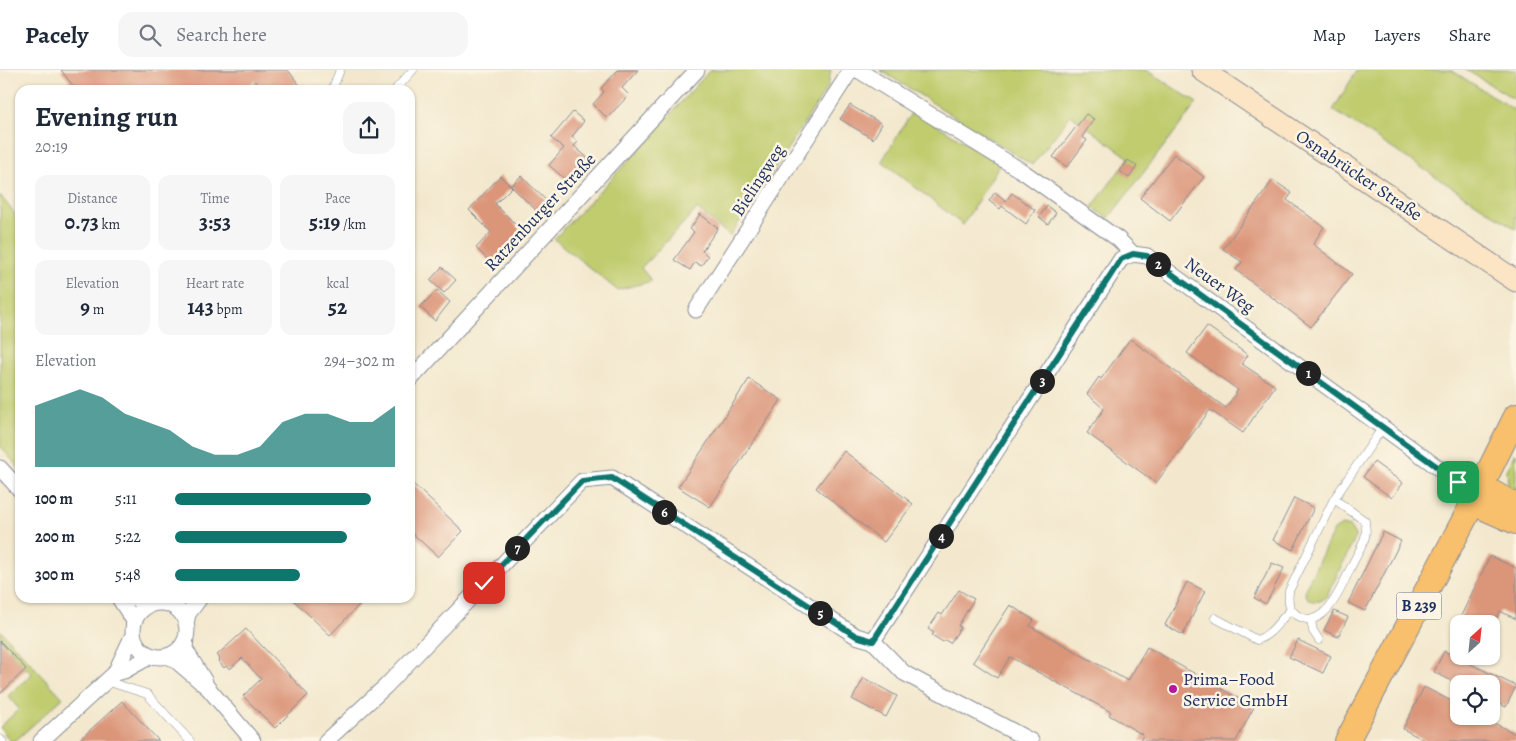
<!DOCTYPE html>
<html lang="en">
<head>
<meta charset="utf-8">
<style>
	:root { --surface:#fff; --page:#f6f6f7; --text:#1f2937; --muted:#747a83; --line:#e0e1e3; --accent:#0f766e }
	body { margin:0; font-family:Alegreya,serif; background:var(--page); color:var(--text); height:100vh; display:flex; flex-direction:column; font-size:19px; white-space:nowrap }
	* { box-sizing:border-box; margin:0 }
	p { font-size:16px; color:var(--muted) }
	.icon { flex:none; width:28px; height:28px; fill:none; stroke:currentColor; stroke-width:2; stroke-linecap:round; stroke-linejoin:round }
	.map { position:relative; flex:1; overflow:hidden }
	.details { position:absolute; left:15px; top:15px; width:400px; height:518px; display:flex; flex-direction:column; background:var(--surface); border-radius:15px; box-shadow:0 1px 4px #0004 }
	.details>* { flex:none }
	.needle { width:32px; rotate:27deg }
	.tools { position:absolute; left:1450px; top:545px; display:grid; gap:10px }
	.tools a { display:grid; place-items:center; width:50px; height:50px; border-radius:10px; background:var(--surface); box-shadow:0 1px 4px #0004; font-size:25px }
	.pin { position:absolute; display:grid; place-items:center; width:42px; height:42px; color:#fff; margin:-21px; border-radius:10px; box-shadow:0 2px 8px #0006 }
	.km { position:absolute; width:25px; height:25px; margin:-12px; border-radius:50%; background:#222; color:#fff; font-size:14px; line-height:25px; text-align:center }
	.round { display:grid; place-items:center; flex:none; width:52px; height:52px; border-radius:15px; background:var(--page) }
	.overview { display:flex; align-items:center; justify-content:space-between; height:85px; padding:0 20px }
	h1 { font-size:28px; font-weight:700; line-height:38px }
	.figures { display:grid; grid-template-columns:repeat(3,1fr); gap:8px; height:85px; padding:5px 20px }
	.figures div { display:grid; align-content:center; border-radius:12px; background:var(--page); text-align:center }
	.figures b { font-size:21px; font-weight:700 }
	.figures small { font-size:14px; font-weight:400 }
	.figures p { font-size:14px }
	.chart { height:140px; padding:10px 20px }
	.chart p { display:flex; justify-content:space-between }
	.chart svg { width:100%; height:90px; margin-top:5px; fill:var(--accent); opacity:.7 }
	ul { padding:0 20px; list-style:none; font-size:16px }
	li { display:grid; grid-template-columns:80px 60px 1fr; align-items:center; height:38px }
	li i { height:12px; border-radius:6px; background:var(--accent) }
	header { display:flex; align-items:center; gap:30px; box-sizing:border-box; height:70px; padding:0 25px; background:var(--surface); border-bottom:1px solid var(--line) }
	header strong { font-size:24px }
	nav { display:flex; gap:28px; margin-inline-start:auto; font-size:18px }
	.search { width:350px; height:45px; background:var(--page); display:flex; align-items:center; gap:12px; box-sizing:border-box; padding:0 18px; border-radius:15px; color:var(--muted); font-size:19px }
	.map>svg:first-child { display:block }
</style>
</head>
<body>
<header>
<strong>Pacely</strong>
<div class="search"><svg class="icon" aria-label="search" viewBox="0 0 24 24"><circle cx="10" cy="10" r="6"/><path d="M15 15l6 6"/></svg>Search here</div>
<nav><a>Map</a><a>Layers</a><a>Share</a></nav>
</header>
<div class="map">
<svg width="1516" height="671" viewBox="0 0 1516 671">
	<rect width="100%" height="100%" fill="#fcf5e5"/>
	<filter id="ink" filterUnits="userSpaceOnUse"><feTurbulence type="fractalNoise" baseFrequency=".02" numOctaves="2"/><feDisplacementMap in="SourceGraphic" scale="10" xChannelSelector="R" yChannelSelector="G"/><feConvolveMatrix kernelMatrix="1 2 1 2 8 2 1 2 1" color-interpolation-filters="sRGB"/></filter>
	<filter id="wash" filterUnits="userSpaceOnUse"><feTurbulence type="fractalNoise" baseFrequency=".0096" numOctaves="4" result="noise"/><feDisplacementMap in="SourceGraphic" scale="20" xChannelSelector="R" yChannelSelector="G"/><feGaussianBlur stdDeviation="1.12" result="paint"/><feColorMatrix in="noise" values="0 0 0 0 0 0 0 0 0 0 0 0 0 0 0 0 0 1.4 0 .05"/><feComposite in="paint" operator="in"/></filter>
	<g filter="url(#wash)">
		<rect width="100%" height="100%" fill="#f3e8cd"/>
		<path fill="#c0cc6e" stroke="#6e7e66" d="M710,0h121l-3,17 -98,149 -33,-27 -56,59 11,13 -35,9 -63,-51 80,-84z
			M880,0h266l51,33 -89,116 -16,-12 37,-49 -58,-43 -39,50z
			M1357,0h94l65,41v118l-183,-119z
			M1466,0h50v30z
			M913,40l87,54 -37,61 -81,-64z
			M0,125l20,26v248l-20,-23z
			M1516,383v41l-8,-6 -1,-18z
			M1342,455l8,2 5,8v4l-29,58c-7,7 -15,6 -21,-3l1,-7 28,-57z
			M0,560l63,68 -48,43h-5l-10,-14 19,-18 -11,-13 24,-22 -32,-35z"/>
		<g id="blocks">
			<path fill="#db967a" d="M61,0h227l15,20h-42l-6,-9 -11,9h-168z
				M618,0h20l-16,18 7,7 -22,23 -14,-14 11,-12 -3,-4z
				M850,35l32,19 -9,15 -33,-20z
				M573,42l11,9 -12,16 6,5 -4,4 16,14 -20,24 -21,-19 15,-17 -13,-10z
				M1086,44l8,5 -12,18 5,3 -20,27 -14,-10z
				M1174,84l30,23 -34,44 -30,-23z
				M1128,90l9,6 -8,12 -9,-7z
				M500,106l12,11 -17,17 29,29 -31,32 -17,-17 15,-16 -22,-22z
				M521,106l30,29 -10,10 -30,-29z
				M1273,110l19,13 -5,7 37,27 -11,17 39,30 -41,53 -75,-57 6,-8 -19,-13z
				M995,122l11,9 6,-8 23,17 -9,14 -24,-18 -2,3 -11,-8z
				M1047,136l9,7 -8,11 -9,-7z
				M700,144l18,14 -16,23 6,5 -7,10 -6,-4 -5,8 -16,-10 20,-28 -4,-3z
				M442,197l14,13 -12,13 -14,-13z
				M437,220l13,12 -15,19 -15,-14z
				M1207,256l41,29 -6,9 33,22 -32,47 -33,-23 -54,73 -69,-50 17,-24 -17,-15 12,-17 2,2 29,-40 96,69 12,-18 -51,-37z
				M749,309l32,21 -71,107 -32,-20z
				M844,381l69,53 -29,38 -68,-54z
				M1374,392l29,21 -11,15 -29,-21z
				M410,411l53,50 -25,26 -28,-26z
				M1294,428l20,10 -21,42 -20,-10z
				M1383,462l18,9 -36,70 -17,-8z
				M1490,486l26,12v51l-16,-8 -6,13h-37z
				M1272,493l12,5 -18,36 -12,-6z
				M1187,512l18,9 -22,44 -18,-10z
				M959,520l15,9 -16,27 3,1 -11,16 -5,-3 -2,2 -11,-7 2,-2 -6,-4 11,-16 3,2z
				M291,528h75l-36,37z
				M1010,535l24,15 -4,6 98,55 19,-34 107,60 -18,34h-96l3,-6 -34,-20 2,-3 -101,-55 -13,21 -24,-16z
				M1334,541l14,6 -10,20 -14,-7z
				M246,559l62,66 -33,33 -32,-32 18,-17 -19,-21 -12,11 -4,-3 -2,2 -6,-7 2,-2 -3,-4z
				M1298,570l33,16 -8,17 -34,-16z
				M0,571l26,28 -26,25z
				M1444,581l72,35 -10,21 -15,-7v-16h-33l-24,-12z
				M864,608l33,18 -11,21 -34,-18z
				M1424,617l35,18v11h21l36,18v7h-90l-23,-12z
				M122,631l37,40h-81z"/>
		</g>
	</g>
	<g filter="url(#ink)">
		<use href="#blocks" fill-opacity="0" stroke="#878c96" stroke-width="1"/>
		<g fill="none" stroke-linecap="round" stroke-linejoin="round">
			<defs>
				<path id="lane" d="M332,20l8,-20
					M395,20l18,-20
					M1334,429l31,22c0,5 2,11 0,16 -2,9 -9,19 -13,28 -9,18 -27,69 -55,50 -9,-6 -9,-13 -8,-24l45,-92 49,-72
					M1215,548l42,22c15,-5 22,-20 34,-30
					M1311,550l2,11 6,9
					M106,611l41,13 43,47
					M0,669l2,2"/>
				<path id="street" d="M858,0l167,103 93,66 15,15 14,2 330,240
					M696,240l155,-240
					M410,310l287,-310
					M0,398l20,22
					M119,528l15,23
					M136,528l4,3 15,2
					M133 560a27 27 0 1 1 54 0a27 27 0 1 1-54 0Z
					M186,554l2,-10 12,-16
					M186,567l-1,12 20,33
					M873,571l248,-382 12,-5
					M873,571l31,32 127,68
					M166,586l8,3 34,29 45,53
					M115,603l18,-38
					M41,671l74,-68 9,-2 27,-15
					M326,671l60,-55 196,-205 30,-3 244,158 17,5"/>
				<path id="secondary" d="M1202,0l314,211"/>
				<path id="primary" d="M1481,416l35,20
					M1473,433l43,19
					M1347,671l126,-238 43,-87"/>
			</defs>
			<use href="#lane" stroke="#878c96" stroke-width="9"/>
			<use href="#street" stroke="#878c96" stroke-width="17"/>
			<use href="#secondary" stroke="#878c96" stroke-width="23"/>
			<use href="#primary" stroke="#878c96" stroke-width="26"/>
			<use href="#lane" stroke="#fff" stroke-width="8"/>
			<use href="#street" stroke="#fff" stroke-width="15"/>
			<use href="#secondary" stroke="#fce5c4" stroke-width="21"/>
			<use href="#primary" stroke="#f8bf6c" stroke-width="24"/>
		</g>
	</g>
	<g fill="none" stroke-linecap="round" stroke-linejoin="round" filter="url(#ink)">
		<defs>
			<path id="route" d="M484,513l98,-102 30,-3 244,158 17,5 248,-382 12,-5 14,2 311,226"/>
		</defs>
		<use href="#route" stroke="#fff" stroke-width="10"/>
		<use href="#route" stroke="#0f766e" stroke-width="6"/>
	</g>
	<circle fill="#b5179e" stroke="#fcf5e5" stroke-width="2" cx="1173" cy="619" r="5"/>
	<g text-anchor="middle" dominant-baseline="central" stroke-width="5" stroke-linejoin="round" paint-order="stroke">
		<rect fill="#fcf5e5" stroke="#5e6a86" stroke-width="1" x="1396.5" y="522.5" width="45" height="27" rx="4"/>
		<g font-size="16" font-weight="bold" fill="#1b2f5e">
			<text x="1419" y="536">B 239</text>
		</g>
		<g font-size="18" fill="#1b2f5e" stroke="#fcf5e5">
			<text transform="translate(1359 105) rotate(34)">Osnabrücker Straße</text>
			<text transform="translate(758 110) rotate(-57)">Bielingweg</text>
			<text transform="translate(540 142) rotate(-47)">Ratzenburger Straße</text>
			<text transform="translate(1220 215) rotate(36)">Neuer Weg</text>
		</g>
		<g font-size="18" fill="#1b2f5e" stroke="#fcf5e5" text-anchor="start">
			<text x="1183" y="609">Prima–Food<tspan x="1183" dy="21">Service GmbH</tspan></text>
		</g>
	</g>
</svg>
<div class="tools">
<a><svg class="needle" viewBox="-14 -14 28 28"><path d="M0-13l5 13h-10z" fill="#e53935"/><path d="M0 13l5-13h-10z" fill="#747a83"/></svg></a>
<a><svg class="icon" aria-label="locate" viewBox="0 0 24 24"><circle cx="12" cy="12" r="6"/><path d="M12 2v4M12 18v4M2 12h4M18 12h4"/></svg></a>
</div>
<div class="pin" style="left:1458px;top:412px;background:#1e9e55"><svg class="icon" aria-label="arrive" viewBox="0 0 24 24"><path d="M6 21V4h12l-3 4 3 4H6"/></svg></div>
<div class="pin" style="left:484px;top:513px;background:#d93025"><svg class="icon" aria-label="check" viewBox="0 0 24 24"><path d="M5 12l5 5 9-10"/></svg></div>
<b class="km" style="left:1308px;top:303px">1</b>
<b class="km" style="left:1158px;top:194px">2</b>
<b class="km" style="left:1042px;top:311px">3</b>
<b class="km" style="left:941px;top:466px">4</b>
<b class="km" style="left:820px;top:543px">5</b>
<b class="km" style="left:664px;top:442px">6</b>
<b class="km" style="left:517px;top:478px">7</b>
<section class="details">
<div class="overview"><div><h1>Evening run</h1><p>20:19</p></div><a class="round"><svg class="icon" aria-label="share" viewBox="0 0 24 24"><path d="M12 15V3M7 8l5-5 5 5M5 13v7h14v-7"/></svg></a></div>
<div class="figures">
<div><p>Distance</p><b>0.73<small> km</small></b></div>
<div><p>Time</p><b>3:53</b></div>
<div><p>Pace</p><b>5:19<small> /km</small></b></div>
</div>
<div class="figures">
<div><p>Elevation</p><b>9<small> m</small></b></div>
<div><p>Heart rate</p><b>143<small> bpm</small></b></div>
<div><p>kcal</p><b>52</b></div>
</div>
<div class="chart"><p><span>Elevation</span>294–302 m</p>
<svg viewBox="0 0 160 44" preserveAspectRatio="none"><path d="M0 44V14L10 10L20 6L30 10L40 18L50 22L60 26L70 34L80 38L90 38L100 34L110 22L120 18L130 18L140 22L150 22L160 14V44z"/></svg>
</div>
<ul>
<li><b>100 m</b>5:11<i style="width:89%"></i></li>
<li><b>200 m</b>5:22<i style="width:78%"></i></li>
<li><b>300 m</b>5:48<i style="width:57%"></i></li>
</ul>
</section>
</div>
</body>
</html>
